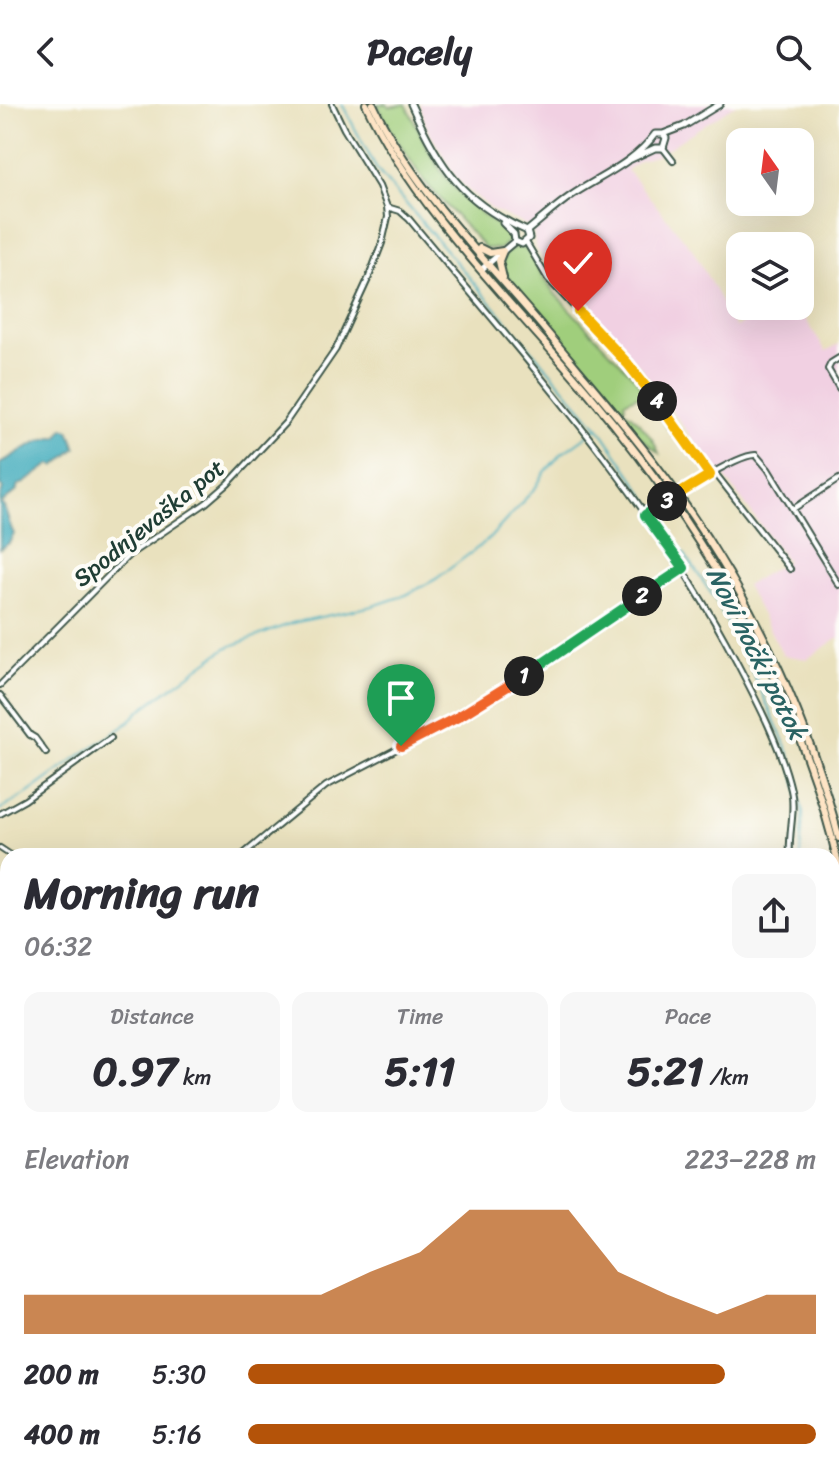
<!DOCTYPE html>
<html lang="en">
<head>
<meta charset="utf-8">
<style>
	:root { --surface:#fff; --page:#f7f7f7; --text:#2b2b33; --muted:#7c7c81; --accent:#b45309 }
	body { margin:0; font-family:Sriracha,sans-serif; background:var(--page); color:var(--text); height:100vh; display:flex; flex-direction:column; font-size:30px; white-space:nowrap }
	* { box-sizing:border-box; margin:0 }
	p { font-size:26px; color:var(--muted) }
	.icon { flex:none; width:44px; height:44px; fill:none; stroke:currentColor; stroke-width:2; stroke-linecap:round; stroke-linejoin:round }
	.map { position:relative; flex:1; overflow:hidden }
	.sheet { position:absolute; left:0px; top:744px; width:840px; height:632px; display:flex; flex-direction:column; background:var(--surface); border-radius:24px 24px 0 0; box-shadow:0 8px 32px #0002 }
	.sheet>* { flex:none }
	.needle { width:52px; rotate:346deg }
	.tools { position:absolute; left:726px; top:24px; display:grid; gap:16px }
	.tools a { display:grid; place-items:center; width:88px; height:88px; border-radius:16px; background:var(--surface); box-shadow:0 8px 32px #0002; font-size:40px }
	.pin { position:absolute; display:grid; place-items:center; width:68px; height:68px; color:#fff; margin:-82px -34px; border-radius:50% 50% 50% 0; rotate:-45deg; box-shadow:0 0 8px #0007 }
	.pin .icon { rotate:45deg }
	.km { position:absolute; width:40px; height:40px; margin:-20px; border-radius:50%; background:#222; color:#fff; font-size:22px; line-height:40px; text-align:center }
	.round { display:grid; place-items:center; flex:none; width:84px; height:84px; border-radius:16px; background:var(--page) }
	.overview { display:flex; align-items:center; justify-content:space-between; height:136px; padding:0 24px }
	h1 { font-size:44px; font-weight:700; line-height:60px }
	.figures { display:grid; grid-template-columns:repeat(3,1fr); gap:12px; height:136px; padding:8px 24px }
	.figures div { display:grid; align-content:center; border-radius:16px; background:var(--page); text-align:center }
	.figures b { font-size:40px; font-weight:700 }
	.figures small { font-size:22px; font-weight:400 }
	.figures p { font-size:22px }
	.chart { height:224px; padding:16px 24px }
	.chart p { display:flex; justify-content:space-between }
	.chart svg { width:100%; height:144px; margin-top:8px; fill:var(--accent); opacity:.7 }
	ul { padding:0 24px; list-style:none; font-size:26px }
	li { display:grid; grid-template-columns:128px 96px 1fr; align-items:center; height:60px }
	li i { height:20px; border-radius:10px; background:var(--accent) }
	header { display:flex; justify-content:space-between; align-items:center; height:104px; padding:0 24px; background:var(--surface); font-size:36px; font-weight:700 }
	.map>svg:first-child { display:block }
</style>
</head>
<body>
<header><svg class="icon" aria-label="back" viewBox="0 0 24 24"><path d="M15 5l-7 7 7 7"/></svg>Pacely<svg class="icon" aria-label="search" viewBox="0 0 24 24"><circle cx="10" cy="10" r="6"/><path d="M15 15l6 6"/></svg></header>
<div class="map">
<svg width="839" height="1376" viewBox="0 0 839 1376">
	<rect width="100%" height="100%" fill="#fdfcf7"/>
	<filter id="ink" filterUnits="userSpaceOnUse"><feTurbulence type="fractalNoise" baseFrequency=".0125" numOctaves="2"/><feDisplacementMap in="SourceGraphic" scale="16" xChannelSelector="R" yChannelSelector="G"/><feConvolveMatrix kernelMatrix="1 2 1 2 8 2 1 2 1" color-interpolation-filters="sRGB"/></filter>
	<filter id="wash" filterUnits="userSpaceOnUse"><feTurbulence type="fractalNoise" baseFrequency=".006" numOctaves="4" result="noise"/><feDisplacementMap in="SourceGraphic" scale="32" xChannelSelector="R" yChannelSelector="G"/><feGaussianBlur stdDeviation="1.8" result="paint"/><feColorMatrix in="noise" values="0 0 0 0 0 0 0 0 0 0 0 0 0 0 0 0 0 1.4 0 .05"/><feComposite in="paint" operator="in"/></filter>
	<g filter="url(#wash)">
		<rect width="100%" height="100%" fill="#e9e1be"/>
		<path fill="#f1d0e2" d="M420,0h316l-78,51 -19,6 -12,9 66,80 42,77 42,-21h20l29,45 13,-7v293l-32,22 -24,-4 -37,-70 41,-24 -63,-85 -13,-11 -71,-99 -45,-44 -46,-53 -14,-24 -1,-11 -4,-7 -37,-17 -27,-22 -10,-11 -29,-49z"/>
		<path fill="#a0ce7c" stroke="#608658" stroke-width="2" d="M377,0h10l2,3 17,-3c30,64 43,90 104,130v5l-10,10 -15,-1 -61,-67 -33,-50z
			M517,142l10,4 28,44 78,82 38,50 -2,4 -20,-30 -12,-4 -13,6 1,4 -4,2 -13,-7 -106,-131c0,-13 3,-18 15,-24z
			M627,308c13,9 27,27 32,41l-29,-24 -11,-14z
			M8,902v80l-8,-10v-65z
			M14,1368h127l-14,8h-120z"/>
		<path fill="#80b16c" stroke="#507750" stroke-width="2" d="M73,1368h170l-1,8h-168l2,-2z"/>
		<path fill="#3caabb" stroke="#2e7478" stroke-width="2" d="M64,324l5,2 7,18 -21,18 -4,-2 -27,19 -6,2 -2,7 -14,11c5,9 6,20 12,31l-5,9 -9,6v-50l3,-11 -3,-2v-22c12,-8 44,-29 57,-27z"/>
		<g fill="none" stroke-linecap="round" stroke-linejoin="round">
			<path stroke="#3caabb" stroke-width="2" d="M342,0l35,66 224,261 114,168 39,76 36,81 13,57 -3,43
				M0,706l28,-17 54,-39 41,-27 20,-19 83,-60 66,-25 81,-17 33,-11 30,-16 52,-39 48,-53 9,-15 15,-17 36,-26
				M832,796l7,-2
				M832,881l7,27
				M832,1039l7,-17
				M832,1307l4,-6 3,-103
				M6,1376l8,-8
				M97,1376l9,-8
				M433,1376l4,-8
				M746,1376l10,-8"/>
		</g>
	</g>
	<g filter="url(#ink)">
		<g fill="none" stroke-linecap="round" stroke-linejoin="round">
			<defs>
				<path id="minor" d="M663,44l10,13
					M387,103l13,4 9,8c117,141 242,279 327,442 21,40 45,85 55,129 5,21 -3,44 -1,66
					M526,138l22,37 80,85 82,111
					M839,254l-8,5 -3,6 11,19
					M715,369l75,96
					M793,405l46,-30
					M646,411c16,-13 93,-62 110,-60l12,14 71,116
					M0,581l129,-130 77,-52 22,-19 58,-62 50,-73 33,-72 13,-34 6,-26 -1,-10 -8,-21 -35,-57 -12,-25
					M0,591l30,40 5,3 11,15
					M0,710l25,-14 86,-62
					M0,744l12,8
					M241,752l85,-70 132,-69 226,-149
					M832,982h7
					M832,1014l7,8
					M832,1191l7,-92
					M0,1257l8,-11
					M832,1348l3,28
					M242,1376l1,-8"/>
				<path id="tertiary" d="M411,0c28,63 52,99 116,127
					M663,30l21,-8 36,-22
					M503,119l11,11 1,7
					M527,127c15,-12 29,-25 45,-36 29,-19 63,-33 83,-61h8l3,4 -3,10h-8l-26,12
					M515,137l7,3 7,-6 -2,-7
					M482,165l33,-28
					M0,1042l8,5
					M372,1368l4,8"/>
				<path id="secondary" d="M366,0c48,104 150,203 224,291 116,138 209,295 249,472
					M373,0c39,84 109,151 168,221 46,56 95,111 137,170 73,103 129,220 161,343
					M480,144l10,5 13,-2 -4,10 4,17"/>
			</defs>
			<use href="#minor" stroke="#3d5649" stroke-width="8"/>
			<use href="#tertiary" stroke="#3d5649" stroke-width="9"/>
			<use href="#secondary" stroke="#3d5649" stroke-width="10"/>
			<use href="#minor" stroke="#fff" stroke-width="4"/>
			<use href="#tertiary" stroke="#fff" stroke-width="5"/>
			<use href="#secondary" stroke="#fee4c5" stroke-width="6"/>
		</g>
	</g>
	<g fill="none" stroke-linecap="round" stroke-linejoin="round" filter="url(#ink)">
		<defs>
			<path id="split-1" d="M401,642l57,-29 66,-41"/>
			<path id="split-2" d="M524,572l118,-80"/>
			<path id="split-3" d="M642,492l42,-28 -39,-53 22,-14"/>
			<path id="split-4" d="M657,297l53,74 -43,26"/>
			<path id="split-5" d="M578,207l50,53 29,37"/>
		</defs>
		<use href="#split-1" stroke="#fff" stroke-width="16"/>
		<use href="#split-2" stroke="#fff" stroke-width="16"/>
		<use href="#split-3" stroke="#fff" stroke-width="16"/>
		<use href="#split-4" stroke="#fff" stroke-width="16"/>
		<use href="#split-5" stroke="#fff" stroke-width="16"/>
		<use href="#split-1" stroke="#f0652b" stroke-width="10"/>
		<use href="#split-2" stroke="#22a559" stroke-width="10"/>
		<use href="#split-3" stroke="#22a559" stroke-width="10"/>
		<use href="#split-4" stroke="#f5b400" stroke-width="10"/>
		<use href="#split-5" stroke="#f5b400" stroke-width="10"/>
	</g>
	<g text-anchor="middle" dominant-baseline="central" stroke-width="8" stroke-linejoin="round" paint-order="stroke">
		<g font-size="24" fill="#1f3d34" stroke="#fdfcf7">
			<text transform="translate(149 419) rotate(-39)">Spodnjevaška pot</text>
		</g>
		<g font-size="26" font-style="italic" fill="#296363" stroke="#fdfcf7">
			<text transform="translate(757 549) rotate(63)">Novi hočki potok</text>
		</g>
	</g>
</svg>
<div class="tools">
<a><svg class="needle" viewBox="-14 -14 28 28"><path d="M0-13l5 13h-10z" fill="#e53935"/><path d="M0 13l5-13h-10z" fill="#7c7c81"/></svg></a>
<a><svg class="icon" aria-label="layers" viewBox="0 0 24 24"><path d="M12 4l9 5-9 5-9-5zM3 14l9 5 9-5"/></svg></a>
</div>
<div class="pin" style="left:401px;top:642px;background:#1e9e55"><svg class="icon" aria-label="arrive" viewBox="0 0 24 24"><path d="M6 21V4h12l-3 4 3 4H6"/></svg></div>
<div class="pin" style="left:578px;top:207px;background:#d93025"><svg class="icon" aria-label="check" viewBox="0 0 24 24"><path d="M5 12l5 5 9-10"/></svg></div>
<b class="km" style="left:524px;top:572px">1</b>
<b class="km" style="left:642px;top:492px">2</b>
<b class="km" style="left:667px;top:397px">3</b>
<b class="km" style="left:657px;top:297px">4</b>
<section class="sheet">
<div class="overview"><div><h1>Morning run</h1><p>06:32</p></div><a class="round"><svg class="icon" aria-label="share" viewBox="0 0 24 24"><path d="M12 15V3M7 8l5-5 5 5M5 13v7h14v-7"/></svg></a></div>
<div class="figures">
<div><p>Distance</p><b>0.97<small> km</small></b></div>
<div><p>Time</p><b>5:11</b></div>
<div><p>Pace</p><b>5:21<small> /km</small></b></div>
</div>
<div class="chart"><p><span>Elevation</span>223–228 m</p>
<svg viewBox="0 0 160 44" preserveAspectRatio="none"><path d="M0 44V32L10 32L20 32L30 32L40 32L50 32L60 32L70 25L80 19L90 6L100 6L110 6L120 25L130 32L140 38L150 32L160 32V44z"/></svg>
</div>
<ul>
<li><b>200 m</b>5:30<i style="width:84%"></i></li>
<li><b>400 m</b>5:16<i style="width:100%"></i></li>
</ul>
</section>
</div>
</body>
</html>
